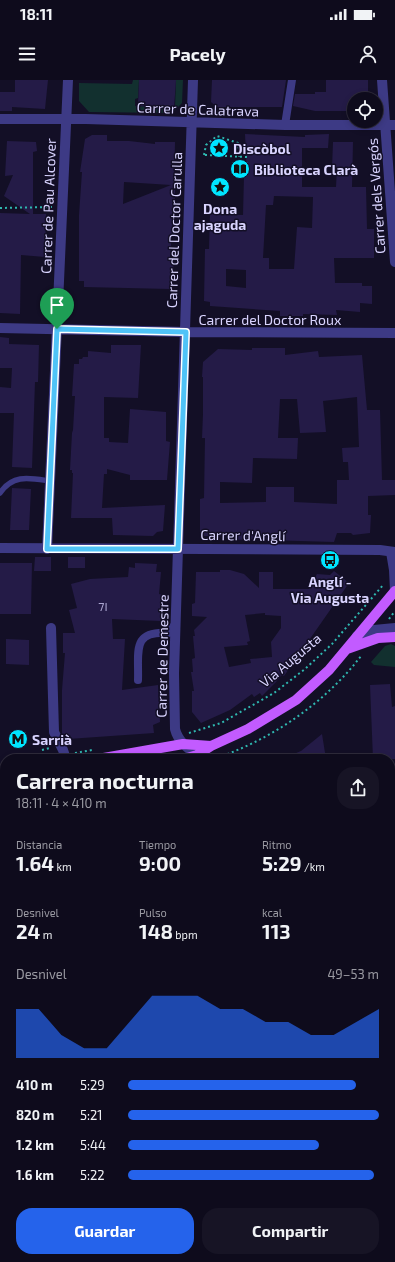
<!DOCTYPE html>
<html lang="es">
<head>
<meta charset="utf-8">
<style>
	:root { --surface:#0e0b1c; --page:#171425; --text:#f1f3f6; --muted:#9b9ba3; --line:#2e2b3b; --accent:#2563eb }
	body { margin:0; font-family:"Exo 2",sans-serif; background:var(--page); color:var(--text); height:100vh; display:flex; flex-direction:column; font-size:15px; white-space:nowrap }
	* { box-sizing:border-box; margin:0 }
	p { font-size:13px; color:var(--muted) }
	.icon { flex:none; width:22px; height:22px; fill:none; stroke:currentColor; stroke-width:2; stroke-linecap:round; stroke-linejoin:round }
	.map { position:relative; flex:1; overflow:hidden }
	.drawer { position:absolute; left:0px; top:674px; width:395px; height:508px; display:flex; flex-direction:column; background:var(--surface); border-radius:16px 16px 0 0; box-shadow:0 2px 6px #0003,0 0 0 1px var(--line) }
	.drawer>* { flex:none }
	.fabs { position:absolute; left:347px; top:12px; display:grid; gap:8px }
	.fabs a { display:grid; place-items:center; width:36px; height:36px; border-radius:50%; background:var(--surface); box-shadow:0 2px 6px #0003,0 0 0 1px var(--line); font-size:20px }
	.pin { position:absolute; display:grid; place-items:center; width:34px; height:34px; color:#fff; margin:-41px -17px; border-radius:50% 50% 50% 0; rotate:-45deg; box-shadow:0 0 4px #0007 }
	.pin .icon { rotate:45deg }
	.round { display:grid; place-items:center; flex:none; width:42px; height:42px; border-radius:16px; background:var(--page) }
	.overview { display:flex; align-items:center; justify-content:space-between; height:68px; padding:0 16px }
	h1 { font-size:22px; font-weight:700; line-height:30px }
	.metrics { display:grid; grid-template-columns:repeat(3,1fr); gap:6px; height:68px; padding:4px 16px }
	.metrics div { display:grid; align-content:center }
	.metrics b { font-size:20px; font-weight:700 }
	.metrics small { font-size:11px; font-weight:400 }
	.metrics p { font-size:11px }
	.chart { height:112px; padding:8px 16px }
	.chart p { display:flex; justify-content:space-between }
	.chart svg { width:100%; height:72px; margin-top:4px; fill:var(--accent); opacity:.7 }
	.button { display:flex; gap:8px; margin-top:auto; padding:8px 16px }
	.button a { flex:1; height:46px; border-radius:16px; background:var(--accent); color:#fff; font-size:16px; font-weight:700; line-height:46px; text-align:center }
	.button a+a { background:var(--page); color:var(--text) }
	ul { padding:0 16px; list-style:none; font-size:13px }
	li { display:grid; grid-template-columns:64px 48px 1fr; align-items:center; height:30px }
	li i { height:10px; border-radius:5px; background:var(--accent) }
	.status { display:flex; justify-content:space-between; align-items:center; height:28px; padding:0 20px; background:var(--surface); direction:ltr }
	.status svg { height:11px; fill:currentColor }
	header { display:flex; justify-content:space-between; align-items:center; height:52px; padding:0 16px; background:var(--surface); font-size:18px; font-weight:700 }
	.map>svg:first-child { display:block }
</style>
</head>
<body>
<div class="status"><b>18:11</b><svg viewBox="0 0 49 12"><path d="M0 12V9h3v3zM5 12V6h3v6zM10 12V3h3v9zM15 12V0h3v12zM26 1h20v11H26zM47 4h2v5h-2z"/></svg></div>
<header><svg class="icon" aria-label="menu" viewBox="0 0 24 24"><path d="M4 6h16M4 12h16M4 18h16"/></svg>Pacely<svg class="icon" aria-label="person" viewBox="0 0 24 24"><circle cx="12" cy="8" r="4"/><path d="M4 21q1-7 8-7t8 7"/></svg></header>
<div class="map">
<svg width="395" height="1182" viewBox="0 0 395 1182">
	<rect width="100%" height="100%" fill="#130f26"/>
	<path fill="#12302f" d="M133,0h6l-1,18 -3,1v7l40,2 1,-28h7l-1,23 -10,10 -83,-1 -10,-11v-18l53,1z
		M391,564l4,2v21l-21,-2 -3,-3 14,-16z
		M332,1177h44v5h-43z"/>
	<path fill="#241b47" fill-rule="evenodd" d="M15,0h33l-3,29 -33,-2v4h-12v-19h15z
		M139,0h37l-2,28 -36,-2z
		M212,0h74l-4,27h-65l-6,-5z
		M326,0h42v19h-14v12h-39l-22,-5 2,-12h20v-2h11z
		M245,54l60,3v-2l24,-1 -1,14h-26v39h34l1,-19h-5l1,-26h20l-1,45h14l1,42h7v29h-40l1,25h27v3h10v18l-12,-1v9l-24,-2 1,5 -34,-1v2h-23v-5l-70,-5v-4l-6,-1 1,-52h4l1,-35 33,1 1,-39h3zM274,116l39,1 -1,31 -15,-1 -3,42h-25v-11h-6l3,-53h7zM226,189l20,1v18l-20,-2z
		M92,55h15v6h22l26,3v-2h20l-1,48h1v29h-2l-3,39h3l1,22 -3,-1 -1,10 -86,-2v-6h-5v-66l3,-43h-2l5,-33zM124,102l47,3 -48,19z
		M7,61l29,1 1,9 -4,1v62h13l-1,43 -24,-2 -1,59 -20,-1v-100l30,1 -26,-18 9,-21 -8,1z
		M0,257l9,1v6l30,1 -1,37h-3l-3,86 -20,-1 2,-54h-14v-26l11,1 1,-20h-12z
		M111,265h30l-3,53 -34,-1v41h5v4l19,1 2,-34 36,3v29l4,1 -3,38h-37v-5l-23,-6v5h-3l-2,34 63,-3 -2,26 -6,1 -4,4 -40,-1 -1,-17h-41l2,-45h-1v-3h-2l2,-37 1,-3 2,-34h-3l2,-32h5v-5h3l1,-2h5v-6l23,2z
		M252,268h33v7l33,-4 1,6 43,-2 5,55h13l2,70h13v15l-27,1v19h3l-1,18 -17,2 -2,-2h-14l-3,9 -68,-2v-1l-37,1v-4h-29v-37l4,-1 1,-60h-3l1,-24v-37h-1l1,-15 15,-13 34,1zM357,317l2,50 -17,1 1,14h5l1,18h-12v24l-43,-2v-15h-28v15l-46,1v-21l32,1 1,-25 44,1 1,-21h-20l2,-39h17l3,34 26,-1 -3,-31z
		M12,408l19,1 -2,41h-19z
		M35,477h16v14h-17z
		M68,477h17v11h-17z
		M0,483h32l-1,51h-31z
		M135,483l22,1 -1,8h5l-2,22 4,1 -2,26 -49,-2 1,20h12l-3,51 36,-5 2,37 -7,3 1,8 -86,6v-5h-6v-44l3,-37h-2v-20h12l-6,-23 8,-2 -6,-24 19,-5 38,-2 1,-10 6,1z
		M220,490h10l14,4 15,14v-16h14v17h36l8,-15 13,1 4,-4 15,12 -65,93 -2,-1 -6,7 -14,14 -2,-3 -6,4 -2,-3 -22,16 -29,13 -9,-11v-21h2l-3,-19h2l-1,-13 3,-1 -2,-22h2l-1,-6 13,-13 -15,-1v-12l3,-1 1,-31h24zM265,533v2l16,1v12l-10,14 1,15 -22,2 1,4 -22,4 -5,-20 24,-2 -1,-3 3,-1 -5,-26z
		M6,559l23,1v25l-23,-1z
		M390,604l2,23 3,-1v53h-22l-3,-74z
		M322,654l4,25h-44l19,-8z"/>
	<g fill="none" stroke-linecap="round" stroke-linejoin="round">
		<path stroke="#2fb8b0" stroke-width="2" stroke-dasharray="2 3" stroke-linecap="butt" d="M204,75l2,-10 11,-9 21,7 1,14
			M205,75l42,2
			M0,128l53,-1
			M389,539l6,-8
			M189,653l32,-10 53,-30 31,-24 27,-25 52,-60
			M42,670l8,-2
			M75,673l17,-3
			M213,679c57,-18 112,-56 148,-103
			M0,724l5,-1"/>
		<path stroke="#3d3a85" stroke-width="5.5" d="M0,413c13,-19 29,-15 50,-12"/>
		<path stroke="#3d3a85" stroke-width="8" d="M285,45l7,-45
			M138,600c1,-28 -7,-50 31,-47l6,-9
			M390,930h5
			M98,1182l3,-5
			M181,1182v-5"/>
		<path stroke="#3d3a85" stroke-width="10" d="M193,0l-19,593 1,56c3,12 12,19 22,26
			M382,0l13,182
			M0,39h86l199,6h110
			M0,248l186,4 209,1
			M0,468l380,2 15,2
			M47,469l21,-469
			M391,472l3,18 1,21
			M51,548l3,104 9,18 3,9
			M357,556l17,-6 21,-2
			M390,743h5
			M0,776h5
			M0,839l5,1
			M0,969l5,1
			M390,1018h5
			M390,1035l5,-1
			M0,1079h5
			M390,1104l5,-4
			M28,1182v-5
			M289,1182l7,-5"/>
		<path stroke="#c25bff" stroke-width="10" d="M347,569l31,-11 17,-1
			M98,679l85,-15 28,2
			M184,679l13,-4 14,-9 37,-17 48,-29 33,-30 66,-79
			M0,705l5,-1"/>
	</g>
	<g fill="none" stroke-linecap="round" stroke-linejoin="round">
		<defs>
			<path id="route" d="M57,249l129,3 -8,217h-131z"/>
		</defs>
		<use href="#route" stroke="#fff" stroke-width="8"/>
		<use href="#route" stroke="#4fc3f7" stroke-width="5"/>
	</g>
	<defs>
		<symbol id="sight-disc" viewBox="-11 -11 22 22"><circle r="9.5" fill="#00e5ff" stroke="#130f26"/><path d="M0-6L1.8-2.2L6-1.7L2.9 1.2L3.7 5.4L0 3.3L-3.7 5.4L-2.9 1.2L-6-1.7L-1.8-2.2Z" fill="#111"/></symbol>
		<symbol id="library-disc" viewBox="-11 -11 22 22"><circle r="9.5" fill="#00e5ff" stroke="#130f26"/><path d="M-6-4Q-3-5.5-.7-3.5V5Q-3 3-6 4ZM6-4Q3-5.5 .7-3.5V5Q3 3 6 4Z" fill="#111"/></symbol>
		<symbol id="bus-disc" viewBox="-11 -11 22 22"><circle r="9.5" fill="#00e5ff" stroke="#130f26"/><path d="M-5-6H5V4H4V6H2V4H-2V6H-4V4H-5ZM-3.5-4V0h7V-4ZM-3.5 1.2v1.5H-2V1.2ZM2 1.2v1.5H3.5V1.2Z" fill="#111"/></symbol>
		<symbol id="metro-disc" viewBox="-11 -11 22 22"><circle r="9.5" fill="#00e5ff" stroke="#130f26"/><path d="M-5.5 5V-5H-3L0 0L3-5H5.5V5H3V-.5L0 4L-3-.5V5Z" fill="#111"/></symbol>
	</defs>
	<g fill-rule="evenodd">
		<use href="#sight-disc" x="208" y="57" width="22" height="22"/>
		<use href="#library-disc" x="229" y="78" width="22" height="22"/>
		<use href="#sight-disc" x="209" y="96" width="22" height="22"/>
		<use href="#bus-disc" x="319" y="469" width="22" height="22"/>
		<use href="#metro-disc" x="7" y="648" width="22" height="22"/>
	</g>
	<g text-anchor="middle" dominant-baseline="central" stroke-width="3" stroke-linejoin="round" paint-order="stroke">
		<g font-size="12" fill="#aca6d1">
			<text x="103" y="526">7I</text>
		</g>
		<g font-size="14" fill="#d9d4ff" stroke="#130f26">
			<text transform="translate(198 29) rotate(2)">Carrer de Calatrava</text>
			<text transform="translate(376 116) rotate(-94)">Carrer dels Vergós</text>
			<text transform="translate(48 126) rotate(-88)">Carrer de Pau Alcover</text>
			<text transform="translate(174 150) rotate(-88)">Carrer del Doctor Carulla</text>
			<text x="270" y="239">Carrer del Doctor Roux</text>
			<text transform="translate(243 455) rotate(1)">Carrer d'Anglí</text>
			<text transform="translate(162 576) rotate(-89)">Carrer de Demestre</text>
			<text transform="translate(290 580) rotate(-40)">Via Augusta</text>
		</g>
		<g font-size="14" font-weight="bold" fill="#d9d4ff" stroke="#130f26" text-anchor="start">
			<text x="233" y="68">Discòbol</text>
			<text x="254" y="89">Biblioteca Clarà</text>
			<text x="220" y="128" text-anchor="middle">Dona<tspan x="220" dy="16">ajaguda</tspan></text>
			<text x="330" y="501" text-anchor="middle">Anglí -<tspan x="330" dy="16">Via Augusta</tspan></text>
			<text x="32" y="659">Sarrià</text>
		</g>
	</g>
</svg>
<div class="fabs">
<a><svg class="icon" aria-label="locate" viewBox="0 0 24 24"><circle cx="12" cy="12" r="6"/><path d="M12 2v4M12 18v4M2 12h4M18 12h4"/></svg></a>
</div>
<div class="pin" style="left:57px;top:249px;background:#1e9e55"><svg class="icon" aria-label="arrive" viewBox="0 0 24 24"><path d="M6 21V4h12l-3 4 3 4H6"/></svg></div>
<section class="drawer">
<div class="overview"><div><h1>Carrera nocturna</h1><p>18:11 · 4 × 410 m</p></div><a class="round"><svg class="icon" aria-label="share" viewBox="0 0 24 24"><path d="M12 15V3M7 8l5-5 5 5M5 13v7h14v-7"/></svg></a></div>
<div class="metrics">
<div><p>Distancia</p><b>1.64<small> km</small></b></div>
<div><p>Tiempo</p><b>9:00</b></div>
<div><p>Ritmo</p><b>5:29<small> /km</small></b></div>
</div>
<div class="metrics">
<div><p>Desnivel</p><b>24<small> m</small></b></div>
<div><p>Pulso</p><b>148<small> bpm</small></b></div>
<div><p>kcal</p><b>113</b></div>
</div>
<div class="chart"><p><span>Desnivel</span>49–53 m</p>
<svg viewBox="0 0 160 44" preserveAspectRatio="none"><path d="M0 44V14L10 14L20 30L30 38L40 38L50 22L60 6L70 6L80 6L90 14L100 14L110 22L120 22L130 30L140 30L150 22L160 14V44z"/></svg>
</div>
<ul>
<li><b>410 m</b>5:29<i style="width:91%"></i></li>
<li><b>820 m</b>5:21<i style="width:100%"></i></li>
<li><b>1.2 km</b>5:44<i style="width:76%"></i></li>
<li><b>1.6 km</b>5:22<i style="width:98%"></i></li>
</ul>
<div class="button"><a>Guardar</a><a>Compartir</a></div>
</section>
</div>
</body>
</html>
